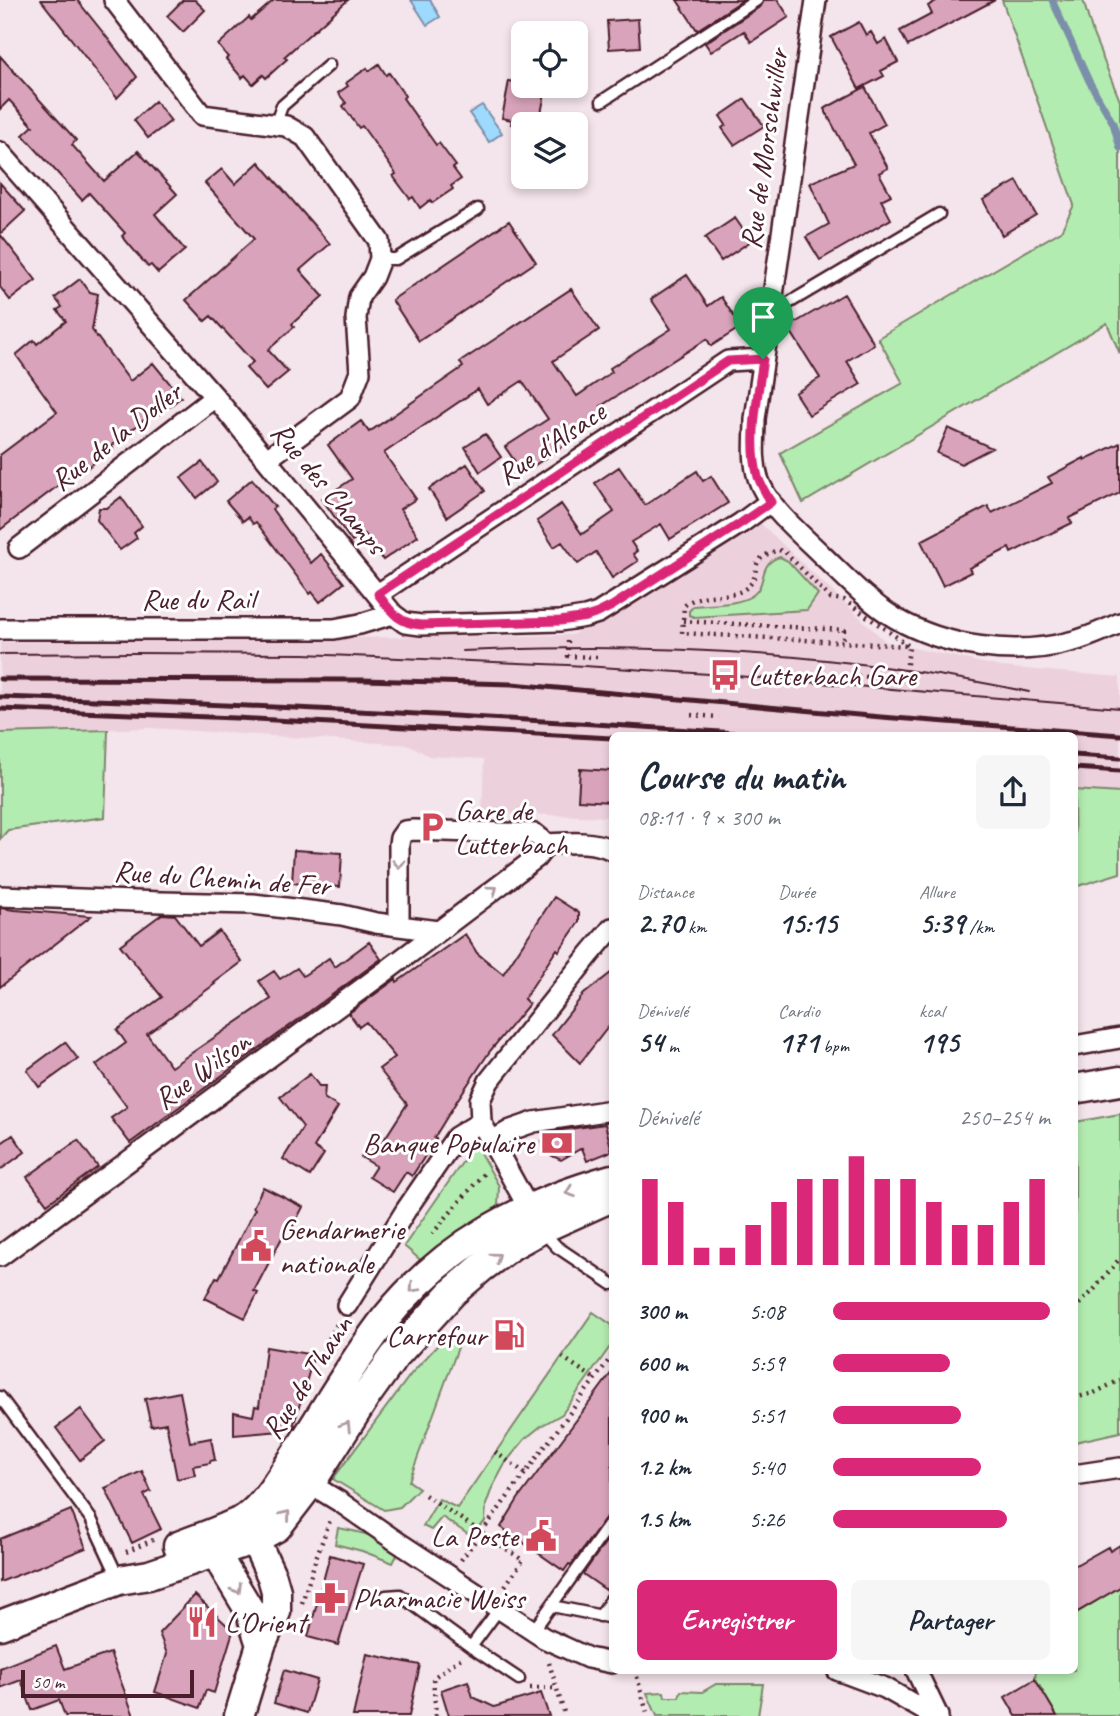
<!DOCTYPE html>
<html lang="fr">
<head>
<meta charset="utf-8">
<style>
	:root { --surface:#fff; --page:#f6f6f7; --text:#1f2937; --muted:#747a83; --accent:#db2777 }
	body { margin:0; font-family:Caveat,sans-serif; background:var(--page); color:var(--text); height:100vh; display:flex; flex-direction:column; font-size:26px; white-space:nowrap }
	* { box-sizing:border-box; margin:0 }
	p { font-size:23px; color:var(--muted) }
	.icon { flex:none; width:38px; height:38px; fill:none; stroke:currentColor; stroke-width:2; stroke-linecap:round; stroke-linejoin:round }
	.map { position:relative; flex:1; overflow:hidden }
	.drawer { position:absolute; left:609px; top:732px; width:469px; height:942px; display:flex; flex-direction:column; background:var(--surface); border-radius:10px; box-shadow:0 4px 10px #0003 }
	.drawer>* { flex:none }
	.buttons { position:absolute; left:511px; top:21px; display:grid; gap:14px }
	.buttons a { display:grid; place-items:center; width:77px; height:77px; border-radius:10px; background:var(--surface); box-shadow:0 4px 10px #0003; font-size:35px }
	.scale { position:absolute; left:21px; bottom:18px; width:173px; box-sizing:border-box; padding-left:7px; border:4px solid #4a1f2b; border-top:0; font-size:19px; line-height:24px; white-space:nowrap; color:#4a1f2b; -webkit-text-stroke:5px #fff; paint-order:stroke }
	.pin { position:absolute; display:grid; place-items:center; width:60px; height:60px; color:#fff; margin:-72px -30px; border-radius:50% 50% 50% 0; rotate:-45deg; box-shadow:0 0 7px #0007 }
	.pin .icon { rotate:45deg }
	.round { display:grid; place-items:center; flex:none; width:74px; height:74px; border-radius:10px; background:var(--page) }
	.head { display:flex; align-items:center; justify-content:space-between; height:119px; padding:0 28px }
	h1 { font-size:38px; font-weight:700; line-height:52px }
	.figures { display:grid; grid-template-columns:repeat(3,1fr); gap:10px; height:119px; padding:7px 28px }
	.figures div { display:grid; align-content:center }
	.figures b { font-size:30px; font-weight:700 }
	.figures small { font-size:19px; font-weight:400 }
	.figures p { font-size:19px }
	.chart { height:196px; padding:14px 28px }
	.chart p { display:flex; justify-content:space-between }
	.chart svg { width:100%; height:126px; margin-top:7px; stroke:var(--accent); stroke-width:6 }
	.action { display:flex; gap:14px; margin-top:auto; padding:14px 28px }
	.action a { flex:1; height:80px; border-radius:10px; background:var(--accent); color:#fff; font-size:28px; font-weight:700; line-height:80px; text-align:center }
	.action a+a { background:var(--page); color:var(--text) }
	ul { padding:0 28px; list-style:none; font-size:23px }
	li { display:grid; grid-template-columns:112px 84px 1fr; align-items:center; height:52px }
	li i { height:18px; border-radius:9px; background:var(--accent) }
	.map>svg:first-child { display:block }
</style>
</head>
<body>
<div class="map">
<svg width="1120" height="1716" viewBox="0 0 1120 1716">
	<rect width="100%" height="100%" fill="#f4e4eb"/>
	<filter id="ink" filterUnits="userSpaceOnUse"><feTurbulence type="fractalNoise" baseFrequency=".0143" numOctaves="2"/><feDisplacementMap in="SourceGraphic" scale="14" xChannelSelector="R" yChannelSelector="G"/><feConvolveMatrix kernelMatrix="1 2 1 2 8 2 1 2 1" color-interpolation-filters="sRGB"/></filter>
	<g filter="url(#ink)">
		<path fill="#ecd1dd" d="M757,520l129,122 116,25 118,10v116l-45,-3 -1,-55h-462v82l-130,-4 2,-54 -55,-3 -19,-11 -260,-17 -150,5v-91l572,-7z"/>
		<path fill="#b3ecb0" stroke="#7e866e" stroke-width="2" d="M1002,0h81l10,34 27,67v253l-13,-31 -304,180 -23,-50 123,-70 -25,-45 183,-107 13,-26z
			M780,557l8,4 30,33 -11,16 -113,7 -5,-2v-4l5,-5c17,-2 45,-1 59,-11 15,-11 4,-32 27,-38z
			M108,730l-3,87 -97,13 -8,9v-106z
			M1074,790l46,3v80l-45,14z
			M1120,1114v318l-45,10v-320z
			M475,1144l24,42 -1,21 -48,34 -26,22 -20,-17z
			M593,1312l19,13v19l-50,70 -21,12 -16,13 -19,23 -14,26 -6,17 -1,16 -13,16 -30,-20 -11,13 -8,-4 16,-27 18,9z
			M446,1336l14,6 -51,139 10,7 -19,19 -16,3 -51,-31 78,-105z
			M338,1528c28,5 37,7 60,25l-5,10 -31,-12 -27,-7z
			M1120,1587v129h-63l-22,-37 1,-9h38l1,-56z
			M716,1684h47l-5,32h-101l-10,-23 17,-1 1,5h14l2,-6 21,1z"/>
		<path fill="#9ddafe" stroke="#7c8faa" stroke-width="2" d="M411,0h19l10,17 -13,8z
			M482,105l20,28 -13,9 -20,-29z"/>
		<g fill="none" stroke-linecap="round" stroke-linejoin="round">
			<path stroke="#7c8faa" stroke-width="7" d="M1052,0l37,81 24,42 7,25"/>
		</g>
		<path fill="#d9a4bb" stroke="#4a1f2b" stroke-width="2" d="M41,0h36l32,40 28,37 -20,21z
			M183,0h12l10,10 -22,22 -16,-16z
			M274,0h74l-64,57 3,2 -10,9 -11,10 -3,-3 -10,9 -8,-9 -3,3 -16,-19 2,-2 -10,-12 31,-28 2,3z
			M677,0h66l-46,30z
			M764,0h14l11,17 -38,25 -7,-11 -33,21 -6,-9 56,-37z
			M938,0h57l-87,46 -8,-15 32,-17 -4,-8z
			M638,19l2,28 -31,2 -2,-28z
			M859,22l7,13 5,-3 7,12 8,-5 12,23 -17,9 3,5 -25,13 -28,-52z
			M0,56l76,84 -4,5 32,36 34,-30 39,43 -22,20 30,36 -27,23 -7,-8 -3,2 -26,-31 3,-3 -36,-40 -7,7 -59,-65 10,-9 -24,-26 -9,9z
			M379,64l7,11 3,-2 16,23 -2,2 33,47 3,-2 17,23 -3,2 8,11 -10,7 2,3 -21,14 -2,-3 -10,8 -7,-11 -3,2 -17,-23 3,-2 -26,-37 -8,-11 -3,2 -16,-22 3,-3 -8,-10 10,-7 -2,-3 21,-15 2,3z
			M509,81l14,3v2l23,2 -7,36h-28l1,-4 -10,-2z
			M865,87l20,37 -16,9 19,35 -9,5 12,22 -10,5 10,19 -71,41 -14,-23 23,-13 -19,-41 44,-19 -30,-55z
			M745,99l19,27 -30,19 -12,-17 4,-3 -6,-9z
			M155,101l16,20 -23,17 -14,-18z
			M259,162l71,82 -30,26 23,26 -31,28 2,3 -26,23 20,22 -22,18 -20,-22 7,-6 -42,-46 -6,5 -19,-21 68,-61 -49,-56 17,-14 13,15z
			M1017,181l19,34 -34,20 -19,-35z
			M0,183l25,28 -25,23 36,46 -26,20 -10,-13z
			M735,218l16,23 -30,20 -16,-23z
			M509,221l27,41 -117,79 -27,-41z
			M687,275l21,31 13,-9 20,30 -30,19 -4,-7 -106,67 7,10 -85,57 -18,-26 43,-28 -26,-38 -35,23 -9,-15 -94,64 32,46 -16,10 18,27 -35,24 -18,-26 -13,8 -30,-43 30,-20 -24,-34 33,-24 8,11 94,-65 -3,-5 111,-73 28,41 -46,31 24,35 35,-24 -2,-4 61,-39 -20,-30z
			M80,279l10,13 8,2 -6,36 38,51 23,-18 28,34 -21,17 -3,-4 -46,36 2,2 -39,30 -2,-3 -72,55v-75l57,-43 -41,-57 18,-15 3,4 29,-23 -9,-11 5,-3 -7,-9z
			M844,294l30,50 -27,17 14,23 -52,31 -14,-22 25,-15 -32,-51z
			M948,428l44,20 -31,16 -24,-11z
			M485,434l16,23 -21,15 -15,-25z
			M1120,443v50l-51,25 3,5 -61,30 -2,-5 -40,20 2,4 -28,14 -22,-45 67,-35 4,7 60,-30 -4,-6 36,-19v2z
			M202,462l15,20 -20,16 -16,-20z
			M467,464l18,27 -38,26 -18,-28z
			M619,467l26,38 52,-34 6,10 8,-5 17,27 -58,36 -9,-15 -30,18 6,9 -4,3 5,7 -26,17 -16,-26 -18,12 -16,-22 -8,5 -17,-26 24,-17 21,30 32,-22 -19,-29z
			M252,479l23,28 -3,2 39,54 10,-9 23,29 -24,19 -8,-10 -2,2 -54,-72 -3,2 -5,-7 -5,4 -17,-20z
			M121,497l21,29 -8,7 3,5 -17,12 -23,-30 2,-12h8z
			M580,769l32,2v31l-34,-2z
			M294,850l48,3 -2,34 -48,-4z
			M554,897l25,16v9l-20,29 -2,-2 -33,50 5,5 -39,47 -32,48 -24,39 2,1 -24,37 -6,-4 -13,20 -24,-15 7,-11 -15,-9 11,-17 8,6 27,-42 -28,-35 16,-12 -29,-35 -7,5 -10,-14 47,-34 1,3 68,-48 12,19 26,21z
			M0,908l15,2 76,6 -91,71z
			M162,914l13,1 24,31 20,-15 23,31 -28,21 1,1 -68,50 24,33 100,-68 -12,-18 15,-10 6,8 17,-11 6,8 26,-18 6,9 34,-25 12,17 -251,184 -19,-25 16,-11 -31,-42 30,-22 -9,-13 45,-33 -42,-52z
			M612,972v50l-32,41 -28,-28 32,-41z
			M65,1042l13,17 -39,28 -12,-17z
			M310,1074l9,12h6l-1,12 14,9 -24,40 10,7 -14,22 -27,-17 20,-32 -23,-30z
			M605,1124l7,27 -25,10 -5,-13 -21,12 -13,-6 -5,-6 -1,-7 5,-9z
			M13,1135l12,17 -25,18v-26z
			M78,1140l20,27 -51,37 -20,-27z
			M263,1187l40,20 -13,25 -4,-2 -32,61 4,2 -13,25 -40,-20 11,-21 3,1 36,-69 -2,-2z
			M266,1347l48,8 -20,69 1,1 -3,5 -58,5v-23l19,4 2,-10 4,1z
			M612,1372v142l-6,3 -35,48 -2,-1 -5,7 -63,-44 17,-28z
			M180,1392l10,50 21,-4 4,22 -5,1v2l-17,3 2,9 -18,4 -11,-56 -15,3 -6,-27z
			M81,1409l24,32 -25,19 -24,-32z
			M142,1471l9,20 -7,4 17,34 -29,14 -27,-55z
			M71,1510l15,38 -86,34v-43z
			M612,1533v47l-6,10 -23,-16z
			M1120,1545v42l-46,27v-48l34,-19 2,4z
			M330,1555l33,9 -25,81 -30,-8z
			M195,1595l38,36 -19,62 -8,-3 -6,18 -45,-16 12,-38 -8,-21z
			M56,1646l9,23 45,-16 24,63h-69l-6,-16 -27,10 -11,-30 -21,8v-20z
			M367,1654l53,11 -11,51h-56z
			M284,1670l33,10 -10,33 -33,-10z
			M1035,1679l22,37h-41l-11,-19z
			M468,1681l5,16 21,10 47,-14 8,23h-100l-8,-26z"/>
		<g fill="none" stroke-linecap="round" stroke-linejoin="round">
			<defs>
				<path id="lane" d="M602,101l155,-101
					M275,125l7,-19 47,-41
					M380,259h16l82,-50
					M771,304h16l152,-90
					M543,1232l14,15 55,37
					M0,1397l91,122 27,58
					M386,1596l14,-1 71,52 48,32
					M552,1606l60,12
					M600,1616l12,-18
					M533,1631l79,-110
					M471,1647l28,-38"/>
				<path id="street" d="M114,0l88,115 84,11 19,11 74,104 1,18 -7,18 -14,20 -3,21 4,54 -10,26 -83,61
					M816,0l-61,419c0,20 -3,40 3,59 9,29 43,56 64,77 23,22 45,46 73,63 50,29 119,39 175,24 18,-4 34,-12 50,-19
					M0,152l215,245 178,217 12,9 16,2 139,-4 25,-4 13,-4 143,-90 30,-22
					M19,548l196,-151
					M378,594l350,-233 35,-2
					M0,629h334l26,-5 33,-10
					M0,896l161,6 92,2 89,11 34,8 62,8
					M399,926v-82l1,-6 5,-7 9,-1 121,4 12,10c22,-1 45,-4 65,6
					M1074,1046l46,-8
					M492,1141l19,-11 23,-8 78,-12
					M534,1218l-53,-96 -1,-22 9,-19 101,-127 22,-26
					M0,1256l390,-288 146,-110 11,-14
					M347,1305l59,-95 50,-73 25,-15
					M1074,1475l46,-7
					M299,1477l41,25 53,37 151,99 44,20 24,5
					M837,1670l48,18 49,28
					M916,1670l22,46"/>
				<path id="secondary" d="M1074,1089l46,-8
					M212,1536l12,32 26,43 11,34
					M178,1546c16,-6 33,-12 49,-19 6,-3 14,-5 19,-9 19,-14 31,-35 43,-53 33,-49 61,-101 97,-147 59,-74 137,-114 226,-139
					M0,1625l119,-45 30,-5 106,-36 22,-12 33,-43 56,-88 28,-39 59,-65 28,-24 31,-23 29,-16 71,-32
					M239,1716l22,-71 15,-33v-21l-4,-14 -24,-52"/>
			</defs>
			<use href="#lane" stroke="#4a1f2b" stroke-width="15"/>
			<use href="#street" stroke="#4a1f2b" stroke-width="24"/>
			<use href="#secondary" stroke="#4a1f2b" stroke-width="33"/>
			<path stroke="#4a1f2b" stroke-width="4.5" stroke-dasharray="2 5" stroke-linecap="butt" d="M779,550l6,2 45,46 14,2 65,46 -227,-13 2,-27c18,-17 46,-5 62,-18 19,-14 -3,-28 33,-38z
				M683,621l161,9 -1,12
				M568,641v15l30,1
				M858,676l47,4 4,-32
				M691,715l28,2
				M432,1234l53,-62
				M1074,1309l18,-17 28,-34
				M562,1357l33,22
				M316,1371l13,-32 9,-17
				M1074,1398l20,-5 26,-13
				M495,1452l30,21
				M425,1495l98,65 -20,29
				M126,1552l27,-12
				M461,1560l151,-204
				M302,1603l15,-48 14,-37
				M549,1663l16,53
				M635,1670l13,46
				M530,1688h26
				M436,1716l-3,-38 28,-20"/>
			<use href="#lane" stroke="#fff" stroke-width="10"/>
			<use href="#street" stroke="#fff" stroke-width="19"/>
			<use href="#secondary" stroke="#fff" stroke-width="28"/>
			<path stroke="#4a1f2b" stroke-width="2" d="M462,651c189,-9 381,1 567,41
				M0,654l134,-1 170,1 264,11 157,10 395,33"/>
			<path stroke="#4a1f2b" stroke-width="5" d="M0,679l362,1 150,4 369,33 239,18
				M0,697c255,7 511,21 765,38
				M0,709l236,9 376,20
				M1074,755l46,3
				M1074,768l46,3"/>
		</g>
		<defs><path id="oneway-chevron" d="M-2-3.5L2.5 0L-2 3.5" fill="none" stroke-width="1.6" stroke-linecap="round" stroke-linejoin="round" transform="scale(1.75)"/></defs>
		<g stroke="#ae9aa0">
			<use href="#oneway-chevron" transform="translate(399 864) rotate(90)"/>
			<use href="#oneway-chevron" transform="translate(493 890) rotate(-37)"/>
			<use href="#oneway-chevron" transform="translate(570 1192) rotate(160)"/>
			<use href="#oneway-chevron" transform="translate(496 1257) rotate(-36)"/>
			<use href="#oneway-chevron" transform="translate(414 1288) rotate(133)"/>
			<use href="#oneway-chevron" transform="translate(346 1426) rotate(-58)"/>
			<use href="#oneway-chevron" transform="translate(286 1515) rotate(-51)"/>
			<use href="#oneway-chevron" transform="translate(237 1589) rotate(59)"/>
		</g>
	</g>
	<g fill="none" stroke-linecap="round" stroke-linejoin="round" filter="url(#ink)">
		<defs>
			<path id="route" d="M763,359c-5,36 -15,82 -5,118 3,8 8,17 13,25l-30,21 -129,83 -14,7 -12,4 -26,4 -139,4c-24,-2 -30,-14 -43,-31l350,-233z"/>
		</defs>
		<use href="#route" stroke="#fff" stroke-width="14"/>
		<use href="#route" stroke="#db2777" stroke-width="9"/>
	</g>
	<defs>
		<symbol id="bus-bare" viewBox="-9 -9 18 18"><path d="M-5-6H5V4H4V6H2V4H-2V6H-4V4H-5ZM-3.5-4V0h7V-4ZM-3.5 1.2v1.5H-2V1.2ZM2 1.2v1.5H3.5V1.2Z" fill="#d1495b" stroke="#fff" stroke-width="2.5" paint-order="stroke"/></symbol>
		<symbol id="parking-bare" viewBox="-9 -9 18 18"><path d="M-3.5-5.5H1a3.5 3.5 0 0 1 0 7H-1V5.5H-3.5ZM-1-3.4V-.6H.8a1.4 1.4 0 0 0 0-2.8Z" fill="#d1495b" stroke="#fff" stroke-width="2.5" paint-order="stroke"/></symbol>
		<symbol id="bank-bare" viewBox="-9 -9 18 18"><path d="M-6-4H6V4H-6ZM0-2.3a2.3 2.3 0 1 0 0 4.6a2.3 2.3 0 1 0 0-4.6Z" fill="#d1495b" stroke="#fff" stroke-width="2.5" paint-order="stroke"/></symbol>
		<symbol id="civic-bare" viewBox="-9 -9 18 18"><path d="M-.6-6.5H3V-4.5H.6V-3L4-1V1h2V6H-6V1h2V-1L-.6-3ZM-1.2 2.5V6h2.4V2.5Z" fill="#d1495b" stroke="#fff" stroke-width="2.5" paint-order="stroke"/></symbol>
		<symbol id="fuel-bare" viewBox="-9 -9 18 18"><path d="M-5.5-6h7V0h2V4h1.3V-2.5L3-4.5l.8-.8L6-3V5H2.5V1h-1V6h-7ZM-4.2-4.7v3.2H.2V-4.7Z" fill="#d1495b" stroke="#fff" stroke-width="2.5" paint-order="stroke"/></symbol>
		<symbol id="pharmacy-bare" viewBox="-9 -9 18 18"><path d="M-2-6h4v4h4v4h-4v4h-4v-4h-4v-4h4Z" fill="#d1495b" stroke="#fff" stroke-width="2.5" paint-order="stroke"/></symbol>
		<symbol id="restaurant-bare" viewBox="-9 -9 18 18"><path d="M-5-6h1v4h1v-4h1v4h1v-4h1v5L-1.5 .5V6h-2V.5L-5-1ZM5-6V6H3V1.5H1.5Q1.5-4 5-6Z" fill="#d1495b" stroke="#fff" stroke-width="2.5" paint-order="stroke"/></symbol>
	</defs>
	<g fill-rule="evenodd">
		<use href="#bus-bare" x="703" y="653" width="44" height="44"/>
		<use href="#parking-bare" x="410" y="805" width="44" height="44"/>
		<use href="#bank-bare" x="535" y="1121" width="44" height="44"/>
		<use href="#civic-bare" x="234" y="1224" width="44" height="44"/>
		<use href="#fuel-bare" x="487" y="1313" width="44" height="44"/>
		<use href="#civic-bare" x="519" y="1514" width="44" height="44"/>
		<use href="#pharmacy-bare" x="308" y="1576" width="44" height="44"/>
		<use href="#restaurant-bare" x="180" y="1600" width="44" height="44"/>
	</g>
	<g text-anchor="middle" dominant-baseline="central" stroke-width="6" stroke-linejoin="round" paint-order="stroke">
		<g font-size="30" fill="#4a1f2b" stroke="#fff">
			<text transform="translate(764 149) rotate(-82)">Rue de Morschwiller</text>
			<text transform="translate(116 436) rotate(-38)">Rue de la Doller</text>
			<text transform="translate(551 443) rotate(-34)">Rue d'Alsace</text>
			<text transform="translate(329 488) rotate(50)">Rue des Champs</text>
			<text x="198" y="599">Rue du Rail</text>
			<text transform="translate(222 878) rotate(4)">Rue du Chemin de Fer</text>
			<text transform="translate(202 1070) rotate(-36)">Rue Wilson</text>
			<text transform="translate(307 1377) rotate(-57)">Rue de Thann</text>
		</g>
		<g font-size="30" fill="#4a1f2b" stroke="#fff" text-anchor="start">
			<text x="748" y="675">Lutterbach Gare</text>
			<text x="455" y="810">Gare de<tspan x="455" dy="34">Lutterbach</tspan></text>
			<text x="534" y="1143" text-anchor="end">Banque Populaire</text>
			<text x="279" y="1229">Gendarmerie<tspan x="279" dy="34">nationale</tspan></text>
			<text x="486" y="1335" text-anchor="end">Carrefour</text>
			<text x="518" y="1536" text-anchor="end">La Poste</text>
			<text x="353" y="1598">Pharmacie Weiss</text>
			<text x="225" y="1622">L'Orient</text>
		</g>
	</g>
</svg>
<div class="buttons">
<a><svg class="icon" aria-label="locate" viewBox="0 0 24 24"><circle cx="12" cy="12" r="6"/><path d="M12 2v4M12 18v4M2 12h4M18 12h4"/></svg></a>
<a><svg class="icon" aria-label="layers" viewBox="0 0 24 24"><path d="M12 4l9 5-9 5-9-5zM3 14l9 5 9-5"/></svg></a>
</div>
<div class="scale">50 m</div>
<div class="pin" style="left:763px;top:359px;background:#1e9e55"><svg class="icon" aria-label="arrive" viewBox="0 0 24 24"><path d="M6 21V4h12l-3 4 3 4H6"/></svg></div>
<section class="drawer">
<div class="head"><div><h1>Course du matin</h1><p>08:11 · 9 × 300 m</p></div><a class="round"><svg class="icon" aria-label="share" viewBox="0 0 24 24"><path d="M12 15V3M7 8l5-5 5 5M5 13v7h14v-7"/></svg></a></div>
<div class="figures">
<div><p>Distance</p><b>2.70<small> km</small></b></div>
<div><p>Durée</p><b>15:15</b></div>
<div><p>Allure</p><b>5:39<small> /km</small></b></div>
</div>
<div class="figures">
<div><p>Dénivelé</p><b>54<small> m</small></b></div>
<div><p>Cardio</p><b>171<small> bpm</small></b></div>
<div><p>kcal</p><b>195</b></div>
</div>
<div class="chart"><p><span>Dénivelé</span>250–254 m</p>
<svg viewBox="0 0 160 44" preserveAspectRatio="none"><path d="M5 44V14M15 44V22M25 44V38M35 44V38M45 44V30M55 44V22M65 44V14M75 44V14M85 44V6M95 44V14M105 44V14M115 44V22M125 44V30M135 44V30M145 44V22M155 44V14"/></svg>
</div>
<ul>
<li><b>300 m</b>5:08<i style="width:100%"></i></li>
<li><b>600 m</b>5:59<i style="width:54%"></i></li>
<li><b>900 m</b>5:51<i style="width:59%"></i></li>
<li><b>1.2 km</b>5:40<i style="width:68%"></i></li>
<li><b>1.5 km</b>5:26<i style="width:80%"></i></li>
</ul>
<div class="action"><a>Enregistrer</a><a>Partager</a></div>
</section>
</div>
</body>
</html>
